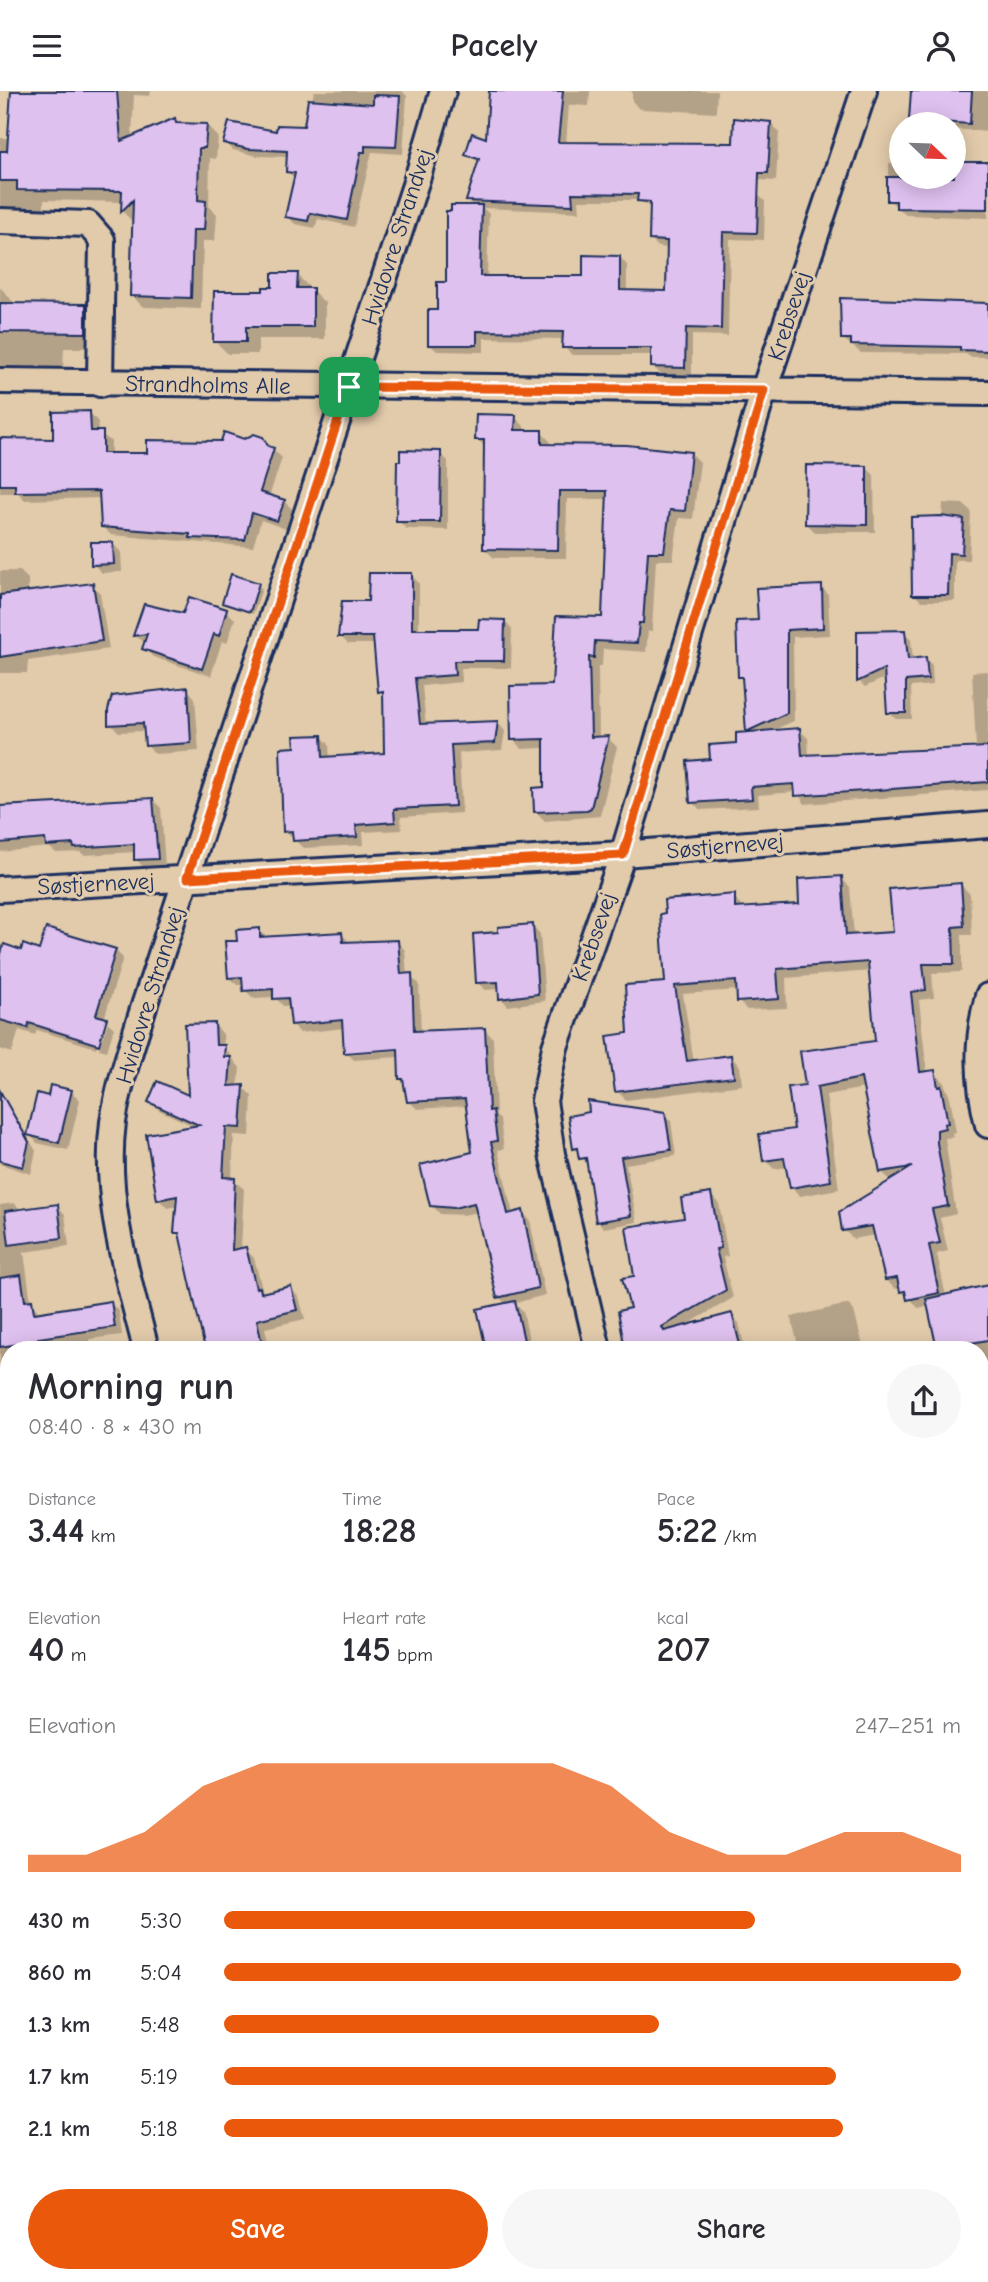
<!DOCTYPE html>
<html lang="en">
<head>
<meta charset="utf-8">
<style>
	:root { --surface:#fff; --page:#f7f7f7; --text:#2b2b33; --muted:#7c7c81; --accent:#ea580c }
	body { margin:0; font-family:"Comic Neue",sans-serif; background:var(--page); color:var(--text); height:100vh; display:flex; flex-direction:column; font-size:26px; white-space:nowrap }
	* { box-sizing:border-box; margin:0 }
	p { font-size:23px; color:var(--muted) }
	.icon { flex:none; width:38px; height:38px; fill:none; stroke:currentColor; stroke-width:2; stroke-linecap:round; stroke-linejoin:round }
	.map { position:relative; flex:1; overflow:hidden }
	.side { position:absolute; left:0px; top:1250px; width:989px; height:942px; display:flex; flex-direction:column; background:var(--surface); border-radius:28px 28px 0 0; box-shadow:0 4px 18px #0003 }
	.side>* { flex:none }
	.needle { width:46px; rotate:113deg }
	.controls { position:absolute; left:889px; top:21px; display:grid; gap:14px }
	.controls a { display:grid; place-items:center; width:77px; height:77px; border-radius:50%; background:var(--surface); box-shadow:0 4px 18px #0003; font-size:35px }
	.pin { position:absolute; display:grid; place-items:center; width:60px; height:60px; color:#fff; margin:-30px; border-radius:14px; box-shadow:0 4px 10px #0006 }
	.round { display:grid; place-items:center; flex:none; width:74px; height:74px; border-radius:37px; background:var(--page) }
	.head { display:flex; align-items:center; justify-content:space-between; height:119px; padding:0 28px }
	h1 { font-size:38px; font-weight:800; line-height:52px }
	.figures { display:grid; grid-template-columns:repeat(3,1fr); gap:10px; height:119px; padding:7px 28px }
	.figures div { display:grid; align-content:center }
	.figures b { font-size:35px; font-weight:800 }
	.figures small { font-size:19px; font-weight:400 }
	.figures p { font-size:19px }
	.chart { height:196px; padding:14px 28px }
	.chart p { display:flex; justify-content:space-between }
	.chart svg { width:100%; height:126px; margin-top:7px; fill:var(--accent); opacity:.7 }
	.primary-button { display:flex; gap:14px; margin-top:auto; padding:14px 28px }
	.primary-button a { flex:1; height:80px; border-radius:42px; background:var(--accent); color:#fff; font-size:28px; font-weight:800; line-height:80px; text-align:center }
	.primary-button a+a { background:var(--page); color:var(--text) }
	ul { padding:0 28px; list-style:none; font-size:23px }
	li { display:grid; grid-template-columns:112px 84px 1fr; align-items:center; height:52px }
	li i { height:18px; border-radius:9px; background:var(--accent) }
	header { display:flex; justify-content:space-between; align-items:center; height:91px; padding:0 28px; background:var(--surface); font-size:32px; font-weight:800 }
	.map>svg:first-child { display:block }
</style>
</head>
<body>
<header><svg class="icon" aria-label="menu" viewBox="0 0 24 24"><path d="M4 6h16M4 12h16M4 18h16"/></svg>Pacely<svg class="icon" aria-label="person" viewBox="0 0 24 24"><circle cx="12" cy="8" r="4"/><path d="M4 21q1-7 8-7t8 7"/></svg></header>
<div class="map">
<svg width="988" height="2191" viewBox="0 0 988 2191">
	<rect width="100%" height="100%" fill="#e2cbab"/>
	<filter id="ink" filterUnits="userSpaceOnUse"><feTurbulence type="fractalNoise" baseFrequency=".0143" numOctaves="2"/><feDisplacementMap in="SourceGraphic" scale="14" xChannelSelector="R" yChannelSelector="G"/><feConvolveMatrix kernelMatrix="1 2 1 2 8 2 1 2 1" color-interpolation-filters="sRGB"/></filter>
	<g filter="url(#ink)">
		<path fill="#e1c8bf" d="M988,2007v184h-411l19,-9h384v-172z"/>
		<path fill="#0003" fill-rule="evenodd" d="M10,0h141l-1,5 -16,-1 -2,43 42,-18 5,5h28l11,12 -2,22 -6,-1 -1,48 8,8 -2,27h-12l-2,68 -58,-2 -11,-11 2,-73 -11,-11v-10l-79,-2v17h-44v-79h10l3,-44z
			M314,0h88l5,5 -4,58 -31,-2 -18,75 -36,-8 -3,9 -20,-4 -8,-8 8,-37 -8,-8 1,-14 -31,-1 -24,-6 -8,-8 81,-14z
			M491,0h99l-1,15 -20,-1 -3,39 191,50 8,7 -1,39 -34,-1 -2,97 -36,-1v39h-32l-7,-8v-11h-81l-8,-8 1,-8 -81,-1v14l-47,-1 -8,-7 46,-137 -7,-7 12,-37 -13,-9 21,-14zM579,109h60l12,8v32l7,7 10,1v45l-41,-1v-27l-7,-8 -35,21h-98l2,-64 -6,-6 97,4z
			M632,0h85l-1,22 -77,-4 -7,-8z
			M913,0h75v41l-34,-3v-5h-37l-6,-5z
			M771,32l8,9 -3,49 -20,-1z
			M889,72h12v14h53v-14l34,1v54l-82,-3 -17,-15z
			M297,184l28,28v36h-67v15h-30l-13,-13 50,-48z
			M0,196l16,18h70l16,17 -1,26h-37l-1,25 -63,2z
			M988,213v53h-18l-4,-3 -105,-1 -19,-15z
			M90,322l8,9v10l13,9v14h38l113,-17 20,20 -13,39 15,4 8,8 -6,20 -25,-9 -8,27 -142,-12 -9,-9 -1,-28 -76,2 -7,-7h-18v-54l55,2z
			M515,326l9,9v6h17l9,9v5l141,7 9,9 -7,57 -14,-1 -6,42h-17l-4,71h-4l-2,21 -43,-3 -1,17h-4l1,73 9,-1 9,9 -17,69 -55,5 -9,-9 10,-23 -1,-41 -23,1 -9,-9 90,-121 5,-120h-41l-1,59h-72l-9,-9 1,-101 -9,-9z
			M440,362l8,8v69l-41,-1 -9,-8z
			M866,376l8,8 1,57h-60l-8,-8z
			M943,412l20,1 8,7 -2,49h-14v41h-34l-7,-7 28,-74z
			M113,453l8,8 1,20 -20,1 -9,-9z
			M0,480h20l8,8v14l64,-8 8,8 9,56 -81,12 -1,12h-27z
			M411,484l8,8v48h61l24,-10 8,8 -1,39h-50l1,14 -40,4 4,40 72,-3 7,8 -3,19 -43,3 3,60 -61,4 1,13 -39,2 1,13 -61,3 -18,-17 11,-83 25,-12 8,8 1,14 55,-3v-59l-5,-5 -5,-47h-27l-8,-8 30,-34z
			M258,494l4,4 -9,25 -29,-12z
			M821,496l7,7 2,41 -37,2 1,84 -25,11 30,-2 9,8 1,18 167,-7 -4,-77 16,-1v119l-183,14 -8,-12 -39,3 1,12 -58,3 -9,-8 20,-41 38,-27 -6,-54 -4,-4 19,-54z
			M190,508l36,12 9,8 -8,24 -5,-2 -11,35 -58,-19 -9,-9 2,-5 -11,-7 10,-30 39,9z
			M904,541l7,7 2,21 12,-2 7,7 1,20 -22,2 1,32h-16l-7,-6 -2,-36 -22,10 -6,-6z
			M187,598l8,9 4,53 -44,3 -8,-9 -2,-14 -26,1 -9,-8z
			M153,709l8,8 4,59 -21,1 -8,-9v-7l-52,3 -4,-3 -24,1 -7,-6 -49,5v-44z
			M841,787l9,9 4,49 41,-3 66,-48 9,9 2,41h-10v37l-30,1 2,25 -15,2 8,73 7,-1 9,9 7,16 6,35 -4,1 1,4 -8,1 11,76 -16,4 8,33 -11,3 9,42 42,-9v234l-8,2v-174h-41l-10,-43 -11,2 -17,-21 -6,2 -9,-9 -10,-45 -23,4 -9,-9 48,-48 -10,-10 -17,-84 -39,7 13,94 -39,7 -9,-9 -3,-20 -14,2 -9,-9 31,-29 11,-45 69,-44 -5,-71 -85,7 1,30 -40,2 -9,-9v-11l-55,4 11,68 37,-5 9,9 2,19 -116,15 -9,-9 13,-56 104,-139 9,13 58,-4z
			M533,835l7,8 5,67 -37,5 -7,-8 -1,-9 -15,1 -8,-8 23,-48z
			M259,839l8,8 75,-4 8,9 47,-1 8,8 2,26 12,7 2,50 64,-3 8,8 3,78 4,4 4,29 -6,1 15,64 9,-2 8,8 15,75 -30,8 8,8 8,38h-42l-10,-39 27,-6 -7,-7 -21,-85 -15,3 -23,-1 -8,-9 42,-51 -6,-48 -51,3 -8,-8 -3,-17 -6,-5v-22l-46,3 -8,-8 -2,-24 -44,5 -8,-9 -2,-18h-7l-8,-9 -22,1 -8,-8v-5h-8l-8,-8 10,-35zM406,956v3l-55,4v-4z
			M115,859l8,8 -19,61 10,9 -7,23 -8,-2 9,-27h-4l-8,26 -59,-18 -2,5 -16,-5 -7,23 -12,-4v-94l22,-3z
			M214,933l9,10 1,13 16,21 -2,19h5l9,9 -2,40 -16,-1 -2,44 12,10 -3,61 4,-1 9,9 9,34 2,2 25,-6 9,9 6,22 -40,9 4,21h-62l-25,-111 -6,-6 2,-26 -10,2 -10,-9 38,-72 -37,-17 -9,-9 40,-4z
			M0,1000l36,60 -5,23 -31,-10z
			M71,1000l9,9 -12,50 -31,-7 -8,-9 20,-36z
			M664,1023l7,7 5,35 -50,8 11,58 -33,6 -7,-7 -9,-56 -13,-17z
			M711,1104l8,8 9,53 -5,1 10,41 -48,28 46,-11 8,8 6,26h-116l-9,-37 12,-3 4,-32z
			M14,1112l7,7 36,-4 8,8 4,32 -45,6 7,50 9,12 70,-11 9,8 3,24 -32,4 2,10h-83v46l-9,1v-191z
			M848,1213l6,7 10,38h-65l-8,-32z
			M980,1573l8,5v89l-8,-18z
			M988,2055v136h-29l-5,-9h26v-122z
			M299,2182h108l4,9h-108z
			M527,2182h19l-15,9z
			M555,2182h25l3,9h-48z
			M708,2182h170l5,9h-191z"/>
		<path fill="#dfc1ef" stroke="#1b2f5e" stroke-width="2" d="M11,0h106l4,50 54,-23 1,5 31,1 -2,24h-6l-1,52 8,1 -2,29h-11l-2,68 -61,-2 3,-96 -12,12 1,-21 -105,-1v-9h-17v-30h7z
			M489,0h74l-5,51 175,1 1,-25 37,4 -3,51h-9l-2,60 -34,-1 -2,97 -35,-1 -1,40 -34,-1v-19h-89l1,-16 -86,-1v14h-49v-35h9v-28h9v-71h5v-6h31l-2,71h103v-21l37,1v34l46,1 1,-50 -18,-1 1,-38 -13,-1 1,-7 -66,-1 1,12 -107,-4 13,-42 -14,-4 7,-22 14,5z
			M911,0h61l-2,33 -61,-4z
			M373,4l27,1 -4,51 -31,-1v6h-4l-14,68 -37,-7 -2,8 -23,-4 10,-44 -9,-1 1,-21 -39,-2 -25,-6 6,-21 47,9 1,-6 27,1 4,-27 65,5z
			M954,71h34v47l-92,-1v-7h-9v-24h67z
			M272,182h26l-1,15h16v39h-67v15h-33l1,-51h49v-4h9z
			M840,207l148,5v48l-28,-1v-3l-109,-2v-6h-10z
			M0,212l86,1v29l-86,-1z
			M90,320l1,20h12v22h44v-13l74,1 3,-9 20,7 10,-5 9,3 5,9 6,2 -14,44 25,8 -8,21 -25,-8 -7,27 -55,-2v-4l-89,-7 -2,-36 -84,1v-7h-15v-47l53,1v-27z
			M476,323l40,1 -1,15h27v14l85,1 64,7 -6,59 -15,-1 -6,42h-16l-5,71h-4l-2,20 -42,-2 -1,17 -5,-1 2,80 18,-1 -18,72 -4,2 -53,2 -1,-24 11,-1v-48l-33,1 -1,-54 42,-1 4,-69 46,1 5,-126h-48l-1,59 -75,-1 1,-109h-9z
			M400,359l41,1 -1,71h-44l1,-61h3z
			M806,374l61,1v59l-62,-1z
			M941,425l23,3 -2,35 -13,-1 -1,42h-36l-1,-78z
			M91,451h22l1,22 -23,1z
			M369,482h43v56h66l1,-10 26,1 -1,41h-50l1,14 -40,3 5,46 78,-3 -3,22 -44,2 4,61 -61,3 1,13 -39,3 1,12 -64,4 -1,-10 -9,1 -3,-84 15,-1 -1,-11 28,-1 1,22 61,-4 -1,-62 -5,1 -5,-55h-35l4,-36h26z
			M231,483l28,9 -9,29 -28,-9z
			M93,492l9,58 -102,16v-62z
			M822,494l1,43 -36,2v83l-41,19 -4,-55h-4l-2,-56 22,-1 -2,-32z
			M189,506l38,12 -8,27 -5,-2 -12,35 -60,-20 5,-15 -14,2 11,-32 39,9z
			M905,539l3,29 18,-2 2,22 -22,2v32h-19l-3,-44 -27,13v-51z
			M188,596l3,56 -46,3 -2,-23 -35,2v-15l4,-14z
			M800,637l2,27 186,-8v35l-193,14 -1,-12 -43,3 1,12 -62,4 -3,-42 23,-2 -1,-14 27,-2v-10z
			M153,707l5,61 -24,1v-16l-60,4 -1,-4 -27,2 -1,-7 -45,4v-37z
			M842,785l4,59 47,-3 -4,-43 72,-6 3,43 -11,1 1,37h-31l3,26 -15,2 9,80 15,-2 3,17 3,-1 7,37 -4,1 1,4 -8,2v13l11,63 -16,3 8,34 -11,2 10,48 -32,7 -2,-9 -5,1 -3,-14 -12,2 -13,-54 -30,5 -3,-19 73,-45 -32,5 -19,-94 -44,9 14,94 -41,7 -6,-30 -21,3 -4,-27 35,-5 -6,-42 17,-2 -5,-34 75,-10 -7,-79 -91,7 2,30 -42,3 -1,-21 -61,5 12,75 44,-6 3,22 -119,15 -8,-56 21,-3 -3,-48 40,-3 -5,-68 5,-1 -1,-13 71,-6v14l64,-4 -1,-25z
			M533,833l5,70 -39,5 -1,-17 -22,1 -3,-49 25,-2v-5z
			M46,837l70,21 -20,66 11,3 -8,27 -70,-22 -1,5 -28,-8v-63l4,-13 17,6 2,-6 16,6z
			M260,837v9l82,-5 1,10 55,-2 3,34 11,-1 2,58 71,-3 4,83 4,-1 4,31 -6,1 17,72 15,-4 15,78 -41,10 -23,-95 -20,5 -24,-2 -10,-41 52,-13 -7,-53 -58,3 -4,-23h-4l-1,-30 -54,4 -2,-33 -51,5 -3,-27 -15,1v-10l-30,2 -1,-14 -14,1 -3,-37h12l-1,-11z
			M215,932l1,22h9l-1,12h7l-2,29 15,-1 -3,43 -15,-1 -3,50 12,1 -3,72 14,-3 10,41 4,-1 1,6 30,-7 6,24 -40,10 6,29h-58l-26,-116h-5l3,-37 -20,4 -11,-66 53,-9 -51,-23 9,-21 31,14 -3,-71z
			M50,994l22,5 -13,53 -32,-8 10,-42 11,3z
			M0,1000l29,51 -6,25 -23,-6z
			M588,1010l77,11 6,38 -50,7 10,59 -35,6 -10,-64 -7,1 -2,-11 -4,1 -5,-33 21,-4z
			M711,1102l10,55 -5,1 10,41 -64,37 2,4 68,-18 9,36h-116l-7,-38 12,-3 -8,-30 12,-2 -8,-49 58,-9 -3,-20z
			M58,1113l4,34 -53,7 -4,-34z
			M21,1184l4,26 7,-1 2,13 77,-12 4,26 -77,11v3l-38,6v-69z
			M988,1194v55l-51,9 -11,-50z
			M515,1210l11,48h-40l-9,-40z"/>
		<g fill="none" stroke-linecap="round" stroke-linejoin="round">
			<defs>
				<path id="street" d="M0,130l88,3 14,16 -2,144
					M0,290l988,12
					M0,798l623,-35 365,-29
					M988,905c-12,45 -11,84 0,129
					M146,1258c-18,-72 -43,-151 -33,-227 6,-40 20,-80 32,-119l273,-827 25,-85
					M598,1258l-46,-195 -8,-53 11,-54 68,-193 141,-464 100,-299
					M980,1497l8,-2
					M466,2182l5,9"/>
			</defs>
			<use href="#street" stroke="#1b2f5e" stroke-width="30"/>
			<use href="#street" stroke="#e2cbab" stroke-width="24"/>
		</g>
	</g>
	<g fill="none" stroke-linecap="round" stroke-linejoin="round" filter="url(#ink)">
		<defs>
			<path id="route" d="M349,296l415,3 -141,465 -436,23z"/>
		</defs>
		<use href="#route" stroke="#fff" stroke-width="14"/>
		<use href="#route" stroke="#ea580c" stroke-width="9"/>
	</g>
	<g text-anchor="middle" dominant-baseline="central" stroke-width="6" stroke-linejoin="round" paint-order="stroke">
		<g font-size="23" fill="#1b2f5e" stroke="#e2cbab">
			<text transform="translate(397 146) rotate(-72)">Hvidovre Strandvej</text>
			<text transform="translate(789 225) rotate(-72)">Krebsevej</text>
			<text transform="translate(208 294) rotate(1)">Strandholms Alle</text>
			<text transform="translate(725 755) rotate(-5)">Søstjernevej</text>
			<text transform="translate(96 793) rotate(-3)">Søstjernevej</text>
			<text transform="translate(594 846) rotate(-71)">Krebsevej</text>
			<text transform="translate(150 904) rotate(-73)">Hvidovre Strandvej</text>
		</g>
	</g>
</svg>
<div class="controls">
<a><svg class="needle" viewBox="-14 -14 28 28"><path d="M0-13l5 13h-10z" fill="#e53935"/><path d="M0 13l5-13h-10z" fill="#7c7c81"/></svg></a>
</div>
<div class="pin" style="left:349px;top:296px;background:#1e9e55"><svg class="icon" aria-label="arrive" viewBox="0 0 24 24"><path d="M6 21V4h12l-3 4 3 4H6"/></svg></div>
<section class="side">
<div class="head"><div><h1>Morning run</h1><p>08:40 · 8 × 430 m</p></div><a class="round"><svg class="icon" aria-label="share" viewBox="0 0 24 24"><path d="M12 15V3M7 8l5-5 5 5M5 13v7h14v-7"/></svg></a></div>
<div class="figures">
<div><p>Distance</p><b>3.44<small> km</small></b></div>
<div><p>Time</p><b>18:28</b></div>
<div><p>Pace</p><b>5:22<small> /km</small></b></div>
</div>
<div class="figures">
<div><p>Elevation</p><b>40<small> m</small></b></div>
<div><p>Heart rate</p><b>145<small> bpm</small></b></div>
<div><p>kcal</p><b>207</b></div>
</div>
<div class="chart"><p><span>Elevation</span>247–251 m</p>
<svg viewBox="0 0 160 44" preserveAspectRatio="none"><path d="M0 44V38L10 38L20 30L30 14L40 6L50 6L60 6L70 6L80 6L90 6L100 14L110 30L120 38L130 38L140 30L150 30L160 38V44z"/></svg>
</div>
<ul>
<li><b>430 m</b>5:30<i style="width:72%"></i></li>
<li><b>860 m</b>5:04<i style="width:100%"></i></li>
<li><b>1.3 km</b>5:48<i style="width:59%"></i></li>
<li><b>1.7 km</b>5:19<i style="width:83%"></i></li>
<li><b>2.1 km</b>5:18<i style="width:84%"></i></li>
</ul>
<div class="primary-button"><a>Save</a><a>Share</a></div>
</section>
</div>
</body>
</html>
